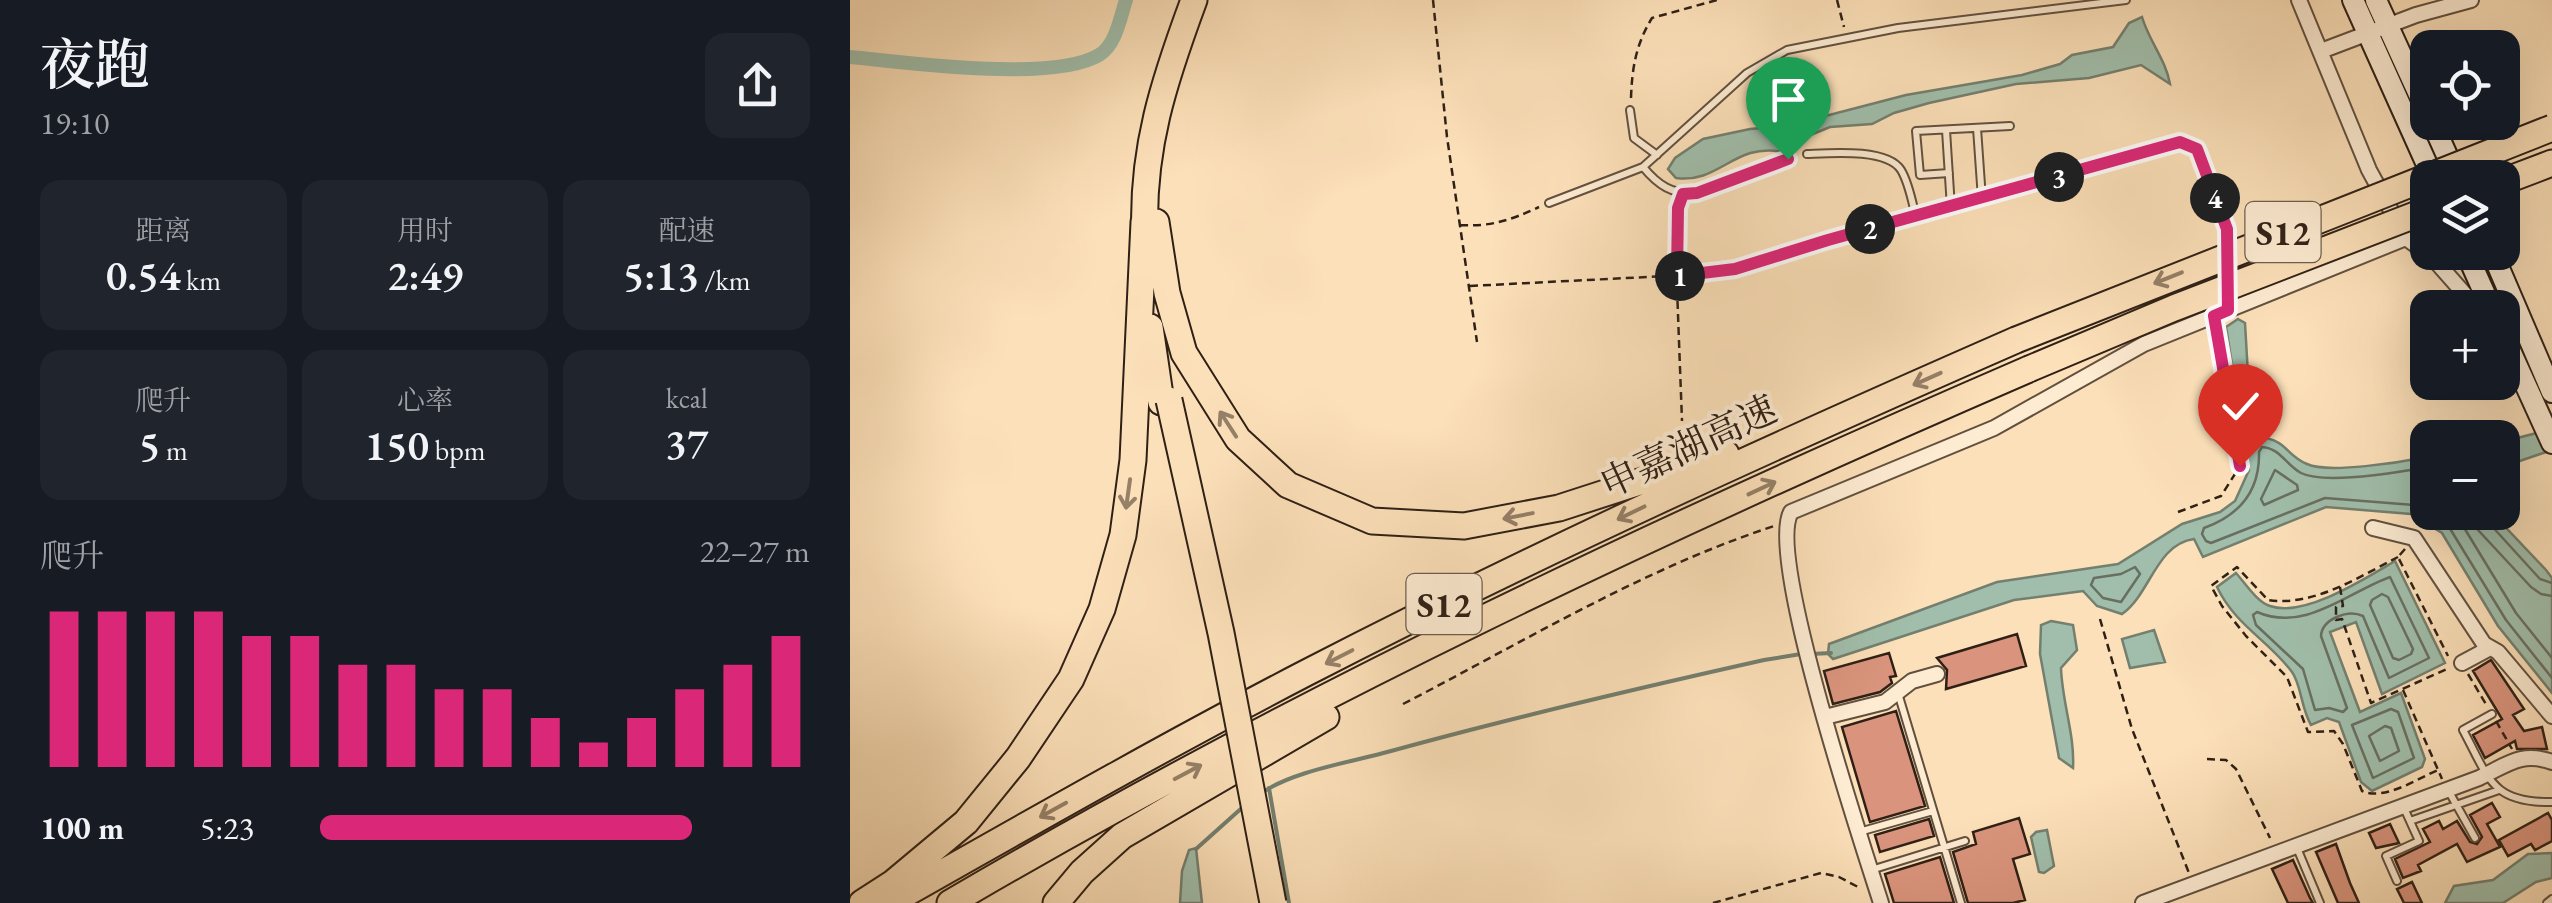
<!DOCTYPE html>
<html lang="zh">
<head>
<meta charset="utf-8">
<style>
	:root { --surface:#171b24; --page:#20242c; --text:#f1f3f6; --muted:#9ea1a6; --accent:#db2777 }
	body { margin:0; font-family:"EB Garamond","Noto Serif SC",serif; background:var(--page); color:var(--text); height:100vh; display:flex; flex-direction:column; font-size:38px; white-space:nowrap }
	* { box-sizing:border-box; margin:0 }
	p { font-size:32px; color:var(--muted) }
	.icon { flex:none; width:55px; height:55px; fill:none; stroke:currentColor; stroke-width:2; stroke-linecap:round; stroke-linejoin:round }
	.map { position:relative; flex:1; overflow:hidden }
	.side { display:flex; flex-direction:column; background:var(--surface); width:850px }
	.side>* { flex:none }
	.controls { position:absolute; left:1560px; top:30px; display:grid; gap:20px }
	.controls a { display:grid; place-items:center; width:110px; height:110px; border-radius:20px; background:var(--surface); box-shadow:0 10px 40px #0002; font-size:50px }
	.pin { position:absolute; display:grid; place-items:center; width:85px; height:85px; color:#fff; margin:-102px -42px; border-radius:50% 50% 50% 0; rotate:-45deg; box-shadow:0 0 10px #0007 }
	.pin .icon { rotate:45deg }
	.km { position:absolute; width:50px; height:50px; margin:-25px; border-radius:50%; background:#222; color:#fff; font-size:28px; line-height:50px; text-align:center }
	.round { display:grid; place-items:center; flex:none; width:105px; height:105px; border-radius:20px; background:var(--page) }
	.summary { display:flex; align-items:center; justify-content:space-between; height:170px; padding:0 40px }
	h1 { font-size:55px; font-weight:600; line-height:75px }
	.figures { display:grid; grid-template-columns:repeat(3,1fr); gap:15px; height:170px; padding:10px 40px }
	.figures div { display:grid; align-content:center; border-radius:20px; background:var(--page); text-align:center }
	.figures b { font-size:42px; font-weight:600 }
	.figures small { font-size:28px; font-weight:400 }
	.figures p { font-size:28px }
	.chart { height:280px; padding:20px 40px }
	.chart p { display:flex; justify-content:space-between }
	.chart svg { width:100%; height:180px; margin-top:10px; stroke:var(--accent); stroke-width:6 }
	ul { padding:0 40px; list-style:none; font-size:32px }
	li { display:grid; grid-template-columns:160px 120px 1fr; align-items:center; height:75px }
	li i { height:25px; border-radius:12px; background:var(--accent) }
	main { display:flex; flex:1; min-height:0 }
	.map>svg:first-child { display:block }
</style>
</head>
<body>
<main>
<section class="side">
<div class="summary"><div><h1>夜跑</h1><p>19:10</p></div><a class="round"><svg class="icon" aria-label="share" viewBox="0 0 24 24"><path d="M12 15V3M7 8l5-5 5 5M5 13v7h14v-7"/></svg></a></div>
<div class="figures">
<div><p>距离</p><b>0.54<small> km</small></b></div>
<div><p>用时</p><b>2:49</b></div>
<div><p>配速</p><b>5:13<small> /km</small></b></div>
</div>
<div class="figures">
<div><p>爬升</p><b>5<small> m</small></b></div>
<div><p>心率</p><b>150<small> bpm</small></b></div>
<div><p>kcal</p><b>37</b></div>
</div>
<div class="chart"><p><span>爬升</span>22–27 m</p>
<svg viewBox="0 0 160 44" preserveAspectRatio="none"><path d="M5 44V6M15 44V6M25 44V6M35 44V6M45 44V12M55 44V12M65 44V19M75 44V19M85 44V25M95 44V25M105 44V32M115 44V38M125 44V32M135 44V25M145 44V19M155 44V12"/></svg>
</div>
<ul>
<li><b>100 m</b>5:23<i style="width:76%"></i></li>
</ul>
</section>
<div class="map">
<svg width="1702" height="903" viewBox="0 0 1702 903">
	<rect width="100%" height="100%" fill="#fce0b9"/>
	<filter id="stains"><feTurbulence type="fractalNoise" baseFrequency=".002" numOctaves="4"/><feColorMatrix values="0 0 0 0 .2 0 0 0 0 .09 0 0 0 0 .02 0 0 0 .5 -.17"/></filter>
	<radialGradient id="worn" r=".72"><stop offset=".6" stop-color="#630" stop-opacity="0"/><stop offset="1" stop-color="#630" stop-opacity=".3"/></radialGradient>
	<path fill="#a0beab" stroke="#737f6f" stroke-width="2.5" d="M1292,17c7,24 24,43 28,67l-29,-19 -52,13 -73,6 -87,19 -35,10 -22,11 -42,3 -27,11 -20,14c-49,-10 -63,32 -107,26l-8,-9 7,-11 28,-19 47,-10 37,-3 119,-31 116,-20 38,-11 12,-9 41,-8 16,-24z
		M1388,319l7,4 4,69 10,45c29,3 26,18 48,27 21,10 95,-2 120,-7l1,55 64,1 54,57 6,8v115l-54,-67 -56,-93 -31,-19 -85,-7 -123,50 -9,-18c-38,5 -44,56 -72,75l-25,-8 -14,-15 -69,9 -181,59 -5,-5 1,-10 168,-62 121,-18 64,-40 38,-12 15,-11 14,-31 -23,-143z
		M1702,429v21l-44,15 -4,21 -2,-44z
		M1545,561l50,102 -63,31 -26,-72 -26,10 30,80 41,-19 24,66 -3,8 -50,24 -11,-9 -22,-60 -12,-4 -16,7c-10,-17 -10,-41 -19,-53 -23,-31 -57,-47 -75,-85l19,-14c9,10 21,29 34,33 34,12 96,-28 125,-45z
		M1201,621l22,4 4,25 -16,18c1,34 14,67 12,100l-14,-10 -19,-104 1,-29z
		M1304,630l11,32 -35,6 -8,-29z
		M1197,830l7,36 -10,7 -5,-1 -8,-35 5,-5z
		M346,848l6,55h-22l2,-32 7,-21z
		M1702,853v25l-16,4 -33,21h-58l9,-17 39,-6 35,-26z"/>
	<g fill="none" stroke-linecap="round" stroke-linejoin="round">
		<path stroke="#686f60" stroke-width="2.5" d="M1578,467c-28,5 -103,18 -127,6 -15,-8 -21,-25 -39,-26l-3,5c1,39 -19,63 -55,76l-2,6 4,7 5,2 114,-45 89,7 35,22 57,93 46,58
			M1425,470l22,15 1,5 -34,15 -3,-6z
			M1601,512l9,9 56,92 36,45
			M1623,512l5,18 53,57 10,7 11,2
			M1636,512l3,11 51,56 12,4
			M1285,567l5,7 -19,28 -18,-4 -12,-13 3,-7 27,-4z
			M1540,577l39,81 -40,20 -26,-62c-15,-7 -41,3 -42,20l26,72 -4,4 -14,-4 -14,2 -12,-41 -47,-44 -3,-10 4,-3c48,21 91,-20 133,-35z
			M1532,594l6,3 25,52 -2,5 -12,6 -6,-2 -23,-53 2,-5z
			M1541,709l7,3 16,46 -41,20 -21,-53z
			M1535,726l6,2 8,23 -19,10 -11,-25z"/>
		<path stroke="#737f6f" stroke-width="4" d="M961,654l20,-1
			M419,788l20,115
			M410,794c32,-23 92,-32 131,-43 123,-34 248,-63 373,-91l37,-6
			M346,849l48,-43"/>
		<path stroke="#a0beab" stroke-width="14" d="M0,57c56,5 202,26 249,-2 17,-10 21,-37 27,-55"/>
	</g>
	<path fill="#da947d" stroke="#2f2016" stroke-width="2.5" d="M1167,634l9,32 -80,23 1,-19 -10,-12z
		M1039,653l7,23 -6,1 2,6 -12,9 -47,12 -9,-33z
		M1641,660l33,49 -11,6 11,16 18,-4 5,22h-30l-2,-8 -30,17 -12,-23 29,-16 -29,-48z
		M1046,711l29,95 -55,16 -28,-95z
		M1642,803l8,14 -13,7 13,23 -33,15 -10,-18 -39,21 3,6 -18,7 -8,-19 35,-17 -7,-13 16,-8 4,8 14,-8 13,21 7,2 5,-7 -12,-22z
		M1698,813l4,7v21l-17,9 -4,-6 -23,12 -9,-16z
		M1169,818l11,36 -17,5 12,41 -12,3h-45l-15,-51 23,-8 -3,-12z
		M1079,819l5,17 -54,16 -5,-17z
		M1540,824l9,19 -23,5 -7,-15z
		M1486,844l14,39 9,20h-21l-22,-51z
		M1090,857l14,46h-60l-9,-29z
		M1443,860l17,38 3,5h-25l-16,-34z
		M1562,882l10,21h-18l-7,-14z"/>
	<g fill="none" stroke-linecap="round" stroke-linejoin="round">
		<defs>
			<path id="service" d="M780,110l4,28 23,17
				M1127,128l5,71
				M1096,130l5,78
				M957,154c23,-1 80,-6 94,16 8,13 11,32 15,47
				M793,167c15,18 29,28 54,26l91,-34
				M1099,173l-29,2 -4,-44 94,-5
				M833,194l-5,15 -1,67 58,-7 93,-29 352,-98 17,7 30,80v20
				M699,203l94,-36 104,-94 40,-23 111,-22 228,-28
				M1048,693l63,210
				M1642,714l-29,16c26,48 28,73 89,72
				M1598,790l27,48
				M1560,821l89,-31
				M1009,832l74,-21
				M1447,848l23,55
				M1021,870l94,-29
				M1547,881l-11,-25 33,-15 -15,-33
				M1697,903l5,-4"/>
			<path id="minor" d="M1449,0l70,170 37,68 26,19 45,51
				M1471,51l95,-36 55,-15
				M1523,528l41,10 70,106 14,8 54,64
				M1612,663l28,-15
				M975,717l60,-15 27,-21 25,-7
				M1031,903c-19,-60 -115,-348 -90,-391l203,-84 150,-84 284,-115
				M1293,903l336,-125c28,-13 42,-27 73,-16"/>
			<path id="secondary" d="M1503,0l80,178
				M1526,0l52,114
				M1582,122l25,56
				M1616,252l25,56
				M1642,252l60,140
				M1652,333l50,110"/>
			<path id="motorway" d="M1652,182l50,-19
				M306,222l11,71 17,60 54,86 50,46 84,36 92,5 95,-18 167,-54
				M295,237c-4,-87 19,-156 49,-237
				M300,327l11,75
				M12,903l31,-20 73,-61 52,-64 53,-79 31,-70 21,-74 10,-75 11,-238
				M39,903c138,-78 276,-157 417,-230 232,-120 470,-228 710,-333
				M100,903c346,-203 711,-375 1079,-534
				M206,903l26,-31 40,-36 204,-119"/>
		</defs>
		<use href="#service" stroke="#62503f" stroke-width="10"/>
		<use href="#minor" stroke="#62503f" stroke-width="18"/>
		<use href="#secondary" stroke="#2f2016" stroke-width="24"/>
		<use href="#motorway" stroke="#2f2016" stroke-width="29"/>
		<path stroke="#2f2016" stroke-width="2.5" stroke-dasharray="8 5" stroke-linecap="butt" d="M583,0l14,137 30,205
			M987,0l7,27
			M781,98c1,-30 5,-54 21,-80l65,-18
			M610,225c31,2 51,-5 79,-18
			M620,286l196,-10
			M827,288l5,133
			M1328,512l43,-16 19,-30 -23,-139
			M1555,549l-7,8 50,99
			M1548,557c-39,20 -85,50 -130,43l-31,-33 -26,19 11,20 24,30 41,41 21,55 26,-1 9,13 19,47c22,10 55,-12 76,-21
			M1490,587l3,19 -7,1v13l6,-1 29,84 76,-34
			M1250,619l32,110 57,144
			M1618,674l19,32
			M1553,690l39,89
			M553,704c122,-63 240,-135 371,-178
			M1646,721l16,28
			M1357,759l19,1 10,9 34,69
			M863,903l108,-30 18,4 21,11"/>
		<use href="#service" stroke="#fdebd2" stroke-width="6"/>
		<use href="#minor" stroke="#fdebd2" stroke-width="14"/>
		<use href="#secondary" stroke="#fdebd2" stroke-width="20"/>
		<use href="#motorway" stroke="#fce0b9" stroke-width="25"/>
		<defs>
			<path id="motorway-bridge" d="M1166,340l536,-212
				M1179,369l145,-61 254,-98
				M319,400l52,233 52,270"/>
		</defs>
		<use href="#motorway-bridge" stroke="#2f2016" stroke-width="29" stroke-linecap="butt"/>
		<use href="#motorway-bridge" stroke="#fce0b9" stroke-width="25"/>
	</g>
	<defs><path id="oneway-shaft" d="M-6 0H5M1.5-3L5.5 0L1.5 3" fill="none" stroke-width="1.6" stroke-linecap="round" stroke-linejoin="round" transform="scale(2.5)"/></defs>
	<g stroke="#968068">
		<use href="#oneway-shaft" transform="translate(1318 278) rotate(158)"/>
		<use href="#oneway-shaft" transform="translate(1077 379) rotate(156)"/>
		<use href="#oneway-shaft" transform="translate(378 424) rotate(-123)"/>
		<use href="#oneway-shaft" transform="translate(912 488) rotate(-25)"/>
		<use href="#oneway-shaft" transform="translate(278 494) rotate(98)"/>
		<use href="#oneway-shaft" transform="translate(781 513) rotate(154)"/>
		<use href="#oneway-shaft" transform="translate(668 516) rotate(169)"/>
		<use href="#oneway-shaft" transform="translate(489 657) rotate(153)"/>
		<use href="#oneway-shaft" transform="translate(338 772) rotate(-28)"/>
		<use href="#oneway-shaft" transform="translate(203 810) rotate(151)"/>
	</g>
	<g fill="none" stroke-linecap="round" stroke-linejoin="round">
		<defs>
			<path id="route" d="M938,159l-91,34 -14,1 -5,14 -1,68 58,-7 93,-29 352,-98 17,7 30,80 1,81 -14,6 26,150"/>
		</defs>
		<use href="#route" stroke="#fff" stroke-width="20"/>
		<use href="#route" stroke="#db2777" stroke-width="12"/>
	</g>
	<g text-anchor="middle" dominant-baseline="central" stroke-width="8" stroke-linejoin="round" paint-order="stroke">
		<g fill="#fdebd2" stroke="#6d5d4e" stroke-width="2.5">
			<rect x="1395.5" y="202" width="75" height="60" rx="8"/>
			<rect x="556.5" y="574" width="75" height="60" rx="8"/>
		</g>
		<g font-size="35" font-weight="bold" fill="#2f2016">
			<text x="1433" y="232">S12</text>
			<text x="594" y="604">S12</text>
		</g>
		<g font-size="38" fill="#2f2016" stroke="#fdebd2">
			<text transform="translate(838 446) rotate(-25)">申嘉湖高速</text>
		</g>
	</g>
	<rect width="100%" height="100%" filter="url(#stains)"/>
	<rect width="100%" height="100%" fill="url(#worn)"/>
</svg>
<div class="controls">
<a><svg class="icon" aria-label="locate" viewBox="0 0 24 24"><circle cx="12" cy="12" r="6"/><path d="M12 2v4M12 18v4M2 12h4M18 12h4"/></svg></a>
<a><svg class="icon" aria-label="layers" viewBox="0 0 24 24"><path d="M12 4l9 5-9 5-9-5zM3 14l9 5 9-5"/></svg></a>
<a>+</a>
<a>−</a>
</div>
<div class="pin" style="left:938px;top:159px;background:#1e9e55"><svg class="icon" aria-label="arrive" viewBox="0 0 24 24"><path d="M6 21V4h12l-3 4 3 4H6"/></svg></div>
<div class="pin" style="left:1390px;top:466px;background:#d93025"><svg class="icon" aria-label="check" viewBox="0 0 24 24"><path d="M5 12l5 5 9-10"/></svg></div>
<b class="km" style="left:830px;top:276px">1</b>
<b class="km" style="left:1020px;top:229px">2</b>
<b class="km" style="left:1209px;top:177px">3</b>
<b class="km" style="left:1365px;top:198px">4</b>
</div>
</main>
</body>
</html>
